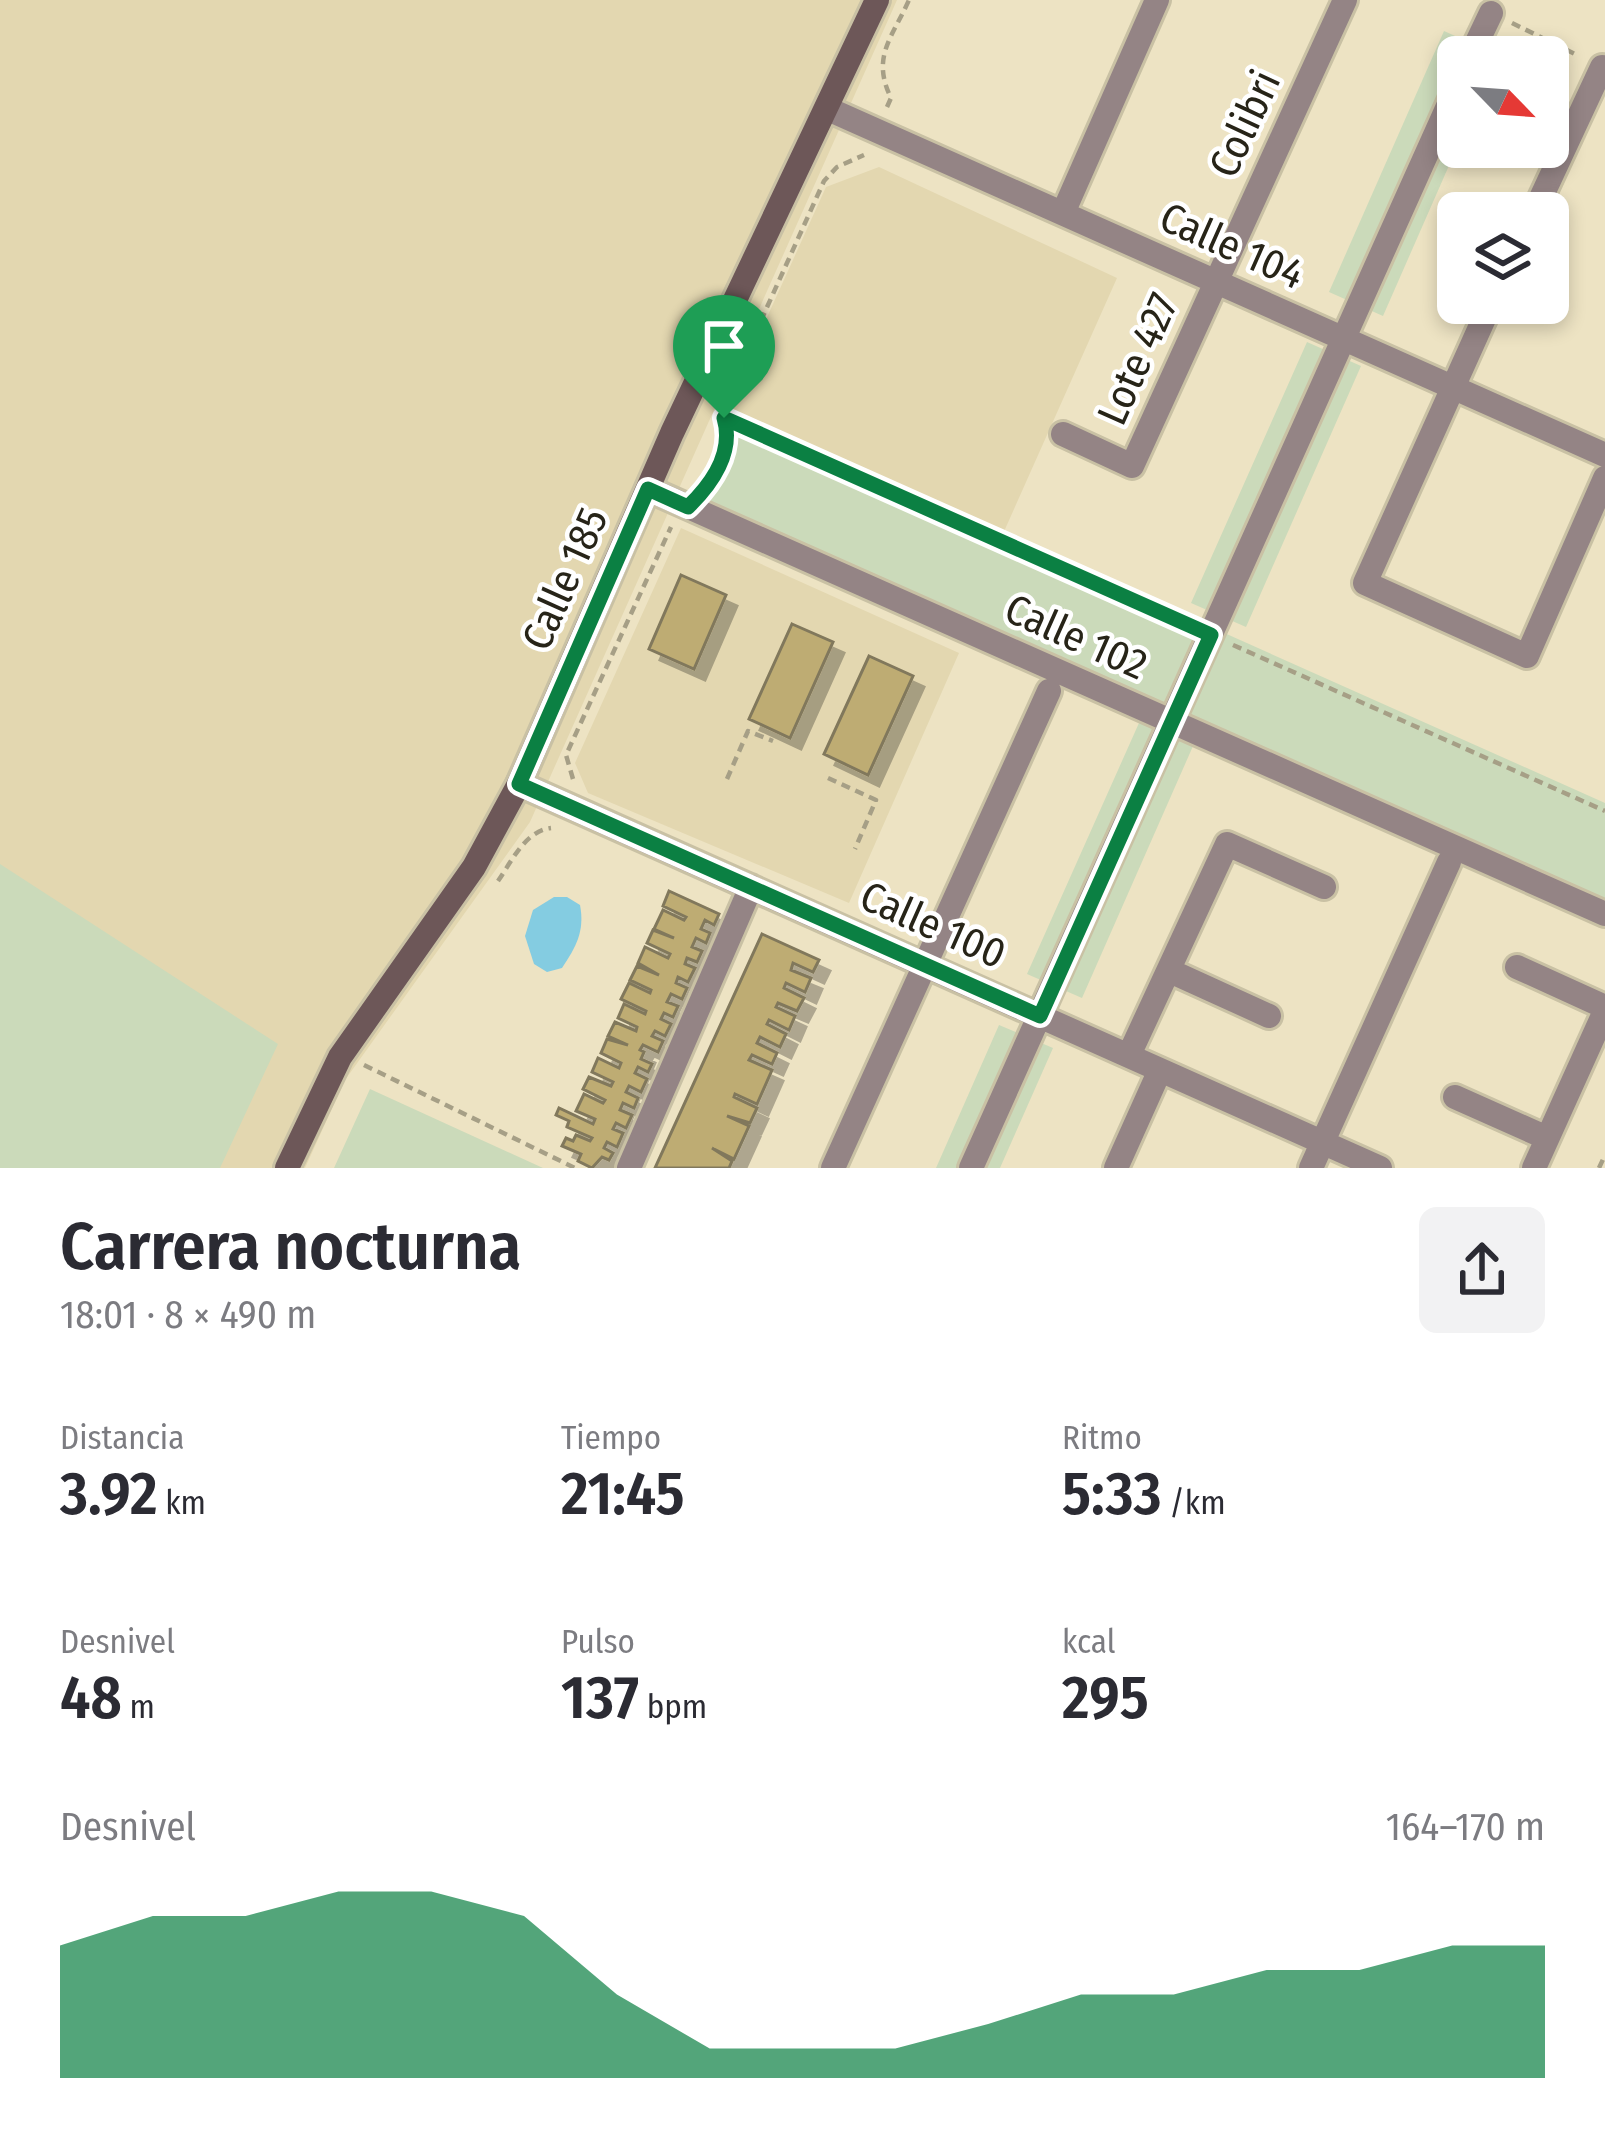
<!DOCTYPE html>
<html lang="es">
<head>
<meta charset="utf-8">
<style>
	:root { --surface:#fff; --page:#f2f2f3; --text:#2b2b33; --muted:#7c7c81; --accent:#0b8043 }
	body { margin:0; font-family:"Fira Sans Condensed",sans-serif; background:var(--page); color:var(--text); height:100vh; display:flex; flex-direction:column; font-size:45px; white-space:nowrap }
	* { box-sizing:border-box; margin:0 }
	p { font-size:39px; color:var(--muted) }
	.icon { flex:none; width:66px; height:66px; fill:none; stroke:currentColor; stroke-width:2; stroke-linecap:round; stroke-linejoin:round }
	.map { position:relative; height:1168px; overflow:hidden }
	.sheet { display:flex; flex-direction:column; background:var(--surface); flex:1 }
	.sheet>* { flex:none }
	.needle { width:78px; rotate:115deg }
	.buttons { position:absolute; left:1437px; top:36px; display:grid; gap:24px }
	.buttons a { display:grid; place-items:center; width:132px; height:132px; border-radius:18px; background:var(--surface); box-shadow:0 6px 18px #0003; font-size:60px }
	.pin { position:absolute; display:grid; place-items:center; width:102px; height:102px; color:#fff; margin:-123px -51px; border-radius:50% 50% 50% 0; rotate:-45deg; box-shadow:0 0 12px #0007 }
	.pin .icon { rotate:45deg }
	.round { display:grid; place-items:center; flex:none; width:126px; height:126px; border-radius:18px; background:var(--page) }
	.overview { display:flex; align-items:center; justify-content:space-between; height:204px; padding:0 60px }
	h1 { font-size:66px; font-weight:600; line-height:90px }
	.figures { display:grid; grid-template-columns:repeat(3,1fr); gap:18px; height:204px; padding:12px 60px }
	.figures div { display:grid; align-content:center }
	.figures b { font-size:60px; font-weight:600 }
	.figures small { font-size:33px; font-weight:400 }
	.figures p { font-size:33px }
	.chart { height:336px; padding:24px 60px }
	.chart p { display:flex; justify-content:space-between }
	.chart svg { width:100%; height:216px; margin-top:12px; fill:var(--accent); opacity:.7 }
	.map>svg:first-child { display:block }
</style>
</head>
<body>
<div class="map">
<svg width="1605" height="1168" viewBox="0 0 1605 1168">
	<defs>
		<filter id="shadow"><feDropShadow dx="11" dy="11" stdDeviation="0" flood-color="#0004"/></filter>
	</defs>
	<rect width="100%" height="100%" fill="#ede3c3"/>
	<path fill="#e3d7b0" d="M0,0h897l-367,822 -185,258 -40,88h-305z
		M879,167l238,111 -115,258 -277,-126 101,-223z
		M681,528l278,125 -110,250 -261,-110 -13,-30z"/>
	<path fill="#cbdaba" d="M1444,31l54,24 -40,2v88l-75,171 -54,-24z
		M1307,342l54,24 -115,261 -55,-24z
		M725,410l880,393v103l-906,-403c27,-26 36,-58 26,-93z
		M1143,714l54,23 -115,261 -55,-24z
		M0,864l278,180 -58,124h-220z
		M999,1025l54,23 -53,120h-64z
		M370,1089l173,79h-209z"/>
	<path fill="#84cce1" d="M554,897h13l13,8c5,26 -4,42 -18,63l-15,4 -13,-8 -9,-28 8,-26z"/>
	<path fill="#beac73" stroke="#81785b" stroke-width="3" filter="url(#shadow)" d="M681,575l45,20 -32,74 -45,-20z
		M792,624l41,18 -43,96 -41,-19z
		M869,656l44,20 -45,99 -44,-21z
		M669,891l50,23 -5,11 -9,-5 -4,9 9,4 -4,10 -10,-5 -4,9 10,4 -5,11 -10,-4 -2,6 10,4 -7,14 -10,-5 -2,6 11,5 -5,11 -11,-5 -4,8 11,4 -5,11 -9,-4 -3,6 10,5 -6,12 -10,-5 -3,5 11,5 -5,11 -15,-7 -3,5 4,2 -3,7 11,5 -4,8 -10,-5 -3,6 12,6 -6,13 -12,-6 -3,6 12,6 -4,10 -11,-5 -3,7 12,5 -6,13 -10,-5 -3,6 10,4 -6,14 -10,-5 -3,6 9,5 -4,7 -7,-3 -10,11 -14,-7 3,-7 -19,-8 4,-8 7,3 3,-6 14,6 2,-3 -25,-11 2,-6 -13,-6 3,-7 34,16 2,-5 -19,-8 8,-17 19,9 2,-3 -22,-11 6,-12 22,9 2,-4 -21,-10 6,-14 21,10 2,-5 -20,-10 6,-14 21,6 -20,-9 7,-14 21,9 1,-4 -19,-9 6,-14 21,10 1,-3 -25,-12 8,-16 21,10 1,-3 -21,-10 7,-14 22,9 -21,-12 7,-16 23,11 2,-4 -23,-11 6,-13 21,8 -20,-9 9,-19 21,10 2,-3 -23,-11z
		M762,934l57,26 -6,12 -20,-9 -2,7 20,8 -6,14 -19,-9 -2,5 20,10 -7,13 -19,-8 -2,4 19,9 -6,14 -20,-10 -2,4 19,10 -6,13 -20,-10 -3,6 20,10 -5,11 -20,-9 -3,5 23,10 -15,34 -22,-10 -1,3 23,11 -7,15 -23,-7 22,10 -15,33 -22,-11 20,13 -3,7h-74z"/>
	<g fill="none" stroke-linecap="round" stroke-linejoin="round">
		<defs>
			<path id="street" d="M1470,57l21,-44
				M828,109l777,346
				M1063,213l94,-213
				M1534,213l68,-146
				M1491,303l-126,280 162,73 78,-178
				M1063,434l69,32 213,-466
				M648,489l957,425
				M519,784l861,384
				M1517,967l88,40
				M1170,971l99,45
				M1129,1055l98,-211 97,43
				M1455,1097l92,41
				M629,1168l122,-281
				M833,1168l216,-477
				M971,1168l487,-1084
				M1116,1168l44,-98
				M1311,1168l138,-306
				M1534,1168l71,-157"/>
			<path id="secondary" d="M287,1168l53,-111 134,-190 45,-83 153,-351 205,-433"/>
		</defs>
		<use href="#street" stroke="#c9c1a4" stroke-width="30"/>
		<use href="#secondary" stroke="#c9c1a4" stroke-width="30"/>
		<path stroke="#a69f86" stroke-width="4.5" stroke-dasharray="9 6" stroke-linecap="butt" d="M1512,23l65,32
			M887,107l4,-9c-20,-41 1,-60 18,-98
			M724,418l466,208
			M708,489c14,-29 22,-49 13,-80l103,-228 13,-14 27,-12
			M1233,645l372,166
			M828,778l48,22 -21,49
			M573,779l-7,-24 105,-228
			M727,779l21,-48 25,10
			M498,881c14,-20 27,-50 53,-53
			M364,1065l211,103
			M1599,1168l6,-13"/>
		<use href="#street" stroke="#948485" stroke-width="24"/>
		<use href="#secondary" stroke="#6d5758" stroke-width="24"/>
	</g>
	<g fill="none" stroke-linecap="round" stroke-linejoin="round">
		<defs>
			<path id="route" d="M724,418l487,217 -171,381 -521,-232 129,-295 40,18c24,-23 46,-55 36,-89z"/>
		</defs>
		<use href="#route" stroke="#fff" stroke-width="24"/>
		<use href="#route" stroke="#0b8043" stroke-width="15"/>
	</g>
	<g text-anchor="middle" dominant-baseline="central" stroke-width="9" stroke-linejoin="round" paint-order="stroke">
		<g font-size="42" fill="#272418" stroke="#fff">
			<text transform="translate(1245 124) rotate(-65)">Colibri</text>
			<text transform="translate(1232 246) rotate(24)">Calle 104</text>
			<text transform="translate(1138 359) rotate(-66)">Lote 427</text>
			<text transform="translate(565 579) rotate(-66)">Calle 185</text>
			<text transform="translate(1076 637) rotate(24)">Calle 102</text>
			<text transform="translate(933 925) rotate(24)">Calle 100</text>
		</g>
	</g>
</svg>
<div class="buttons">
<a><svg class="needle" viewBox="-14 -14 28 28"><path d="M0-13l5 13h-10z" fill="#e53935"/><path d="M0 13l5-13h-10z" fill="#7c7c81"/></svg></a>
<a><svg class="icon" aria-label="layers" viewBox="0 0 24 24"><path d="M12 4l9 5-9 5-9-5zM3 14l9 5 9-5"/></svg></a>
</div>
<div class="pin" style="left:724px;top:418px;background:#1e9e55"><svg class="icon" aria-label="arrive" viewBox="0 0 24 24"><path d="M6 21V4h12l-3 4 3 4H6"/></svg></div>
</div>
<section class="sheet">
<div class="overview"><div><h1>Carrera nocturna</h1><p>18:01 · 8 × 490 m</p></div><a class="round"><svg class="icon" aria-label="share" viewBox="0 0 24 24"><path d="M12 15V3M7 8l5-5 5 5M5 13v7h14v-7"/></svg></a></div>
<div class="figures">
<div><p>Distancia</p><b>3.92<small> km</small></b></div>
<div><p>Tiempo</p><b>21:45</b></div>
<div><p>Ritmo</p><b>5:33<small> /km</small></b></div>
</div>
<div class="figures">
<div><p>Desnivel</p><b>48<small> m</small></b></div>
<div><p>Pulso</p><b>137<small> bpm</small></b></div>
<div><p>kcal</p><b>295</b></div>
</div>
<div class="chart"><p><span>Desnivel</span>164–170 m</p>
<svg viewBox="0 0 160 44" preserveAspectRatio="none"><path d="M0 44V17L10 11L20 11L30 6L40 6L50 11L60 27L70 38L80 38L90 38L100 33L110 27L120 27L130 22L140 22L150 17L160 17V44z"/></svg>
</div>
</section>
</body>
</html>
